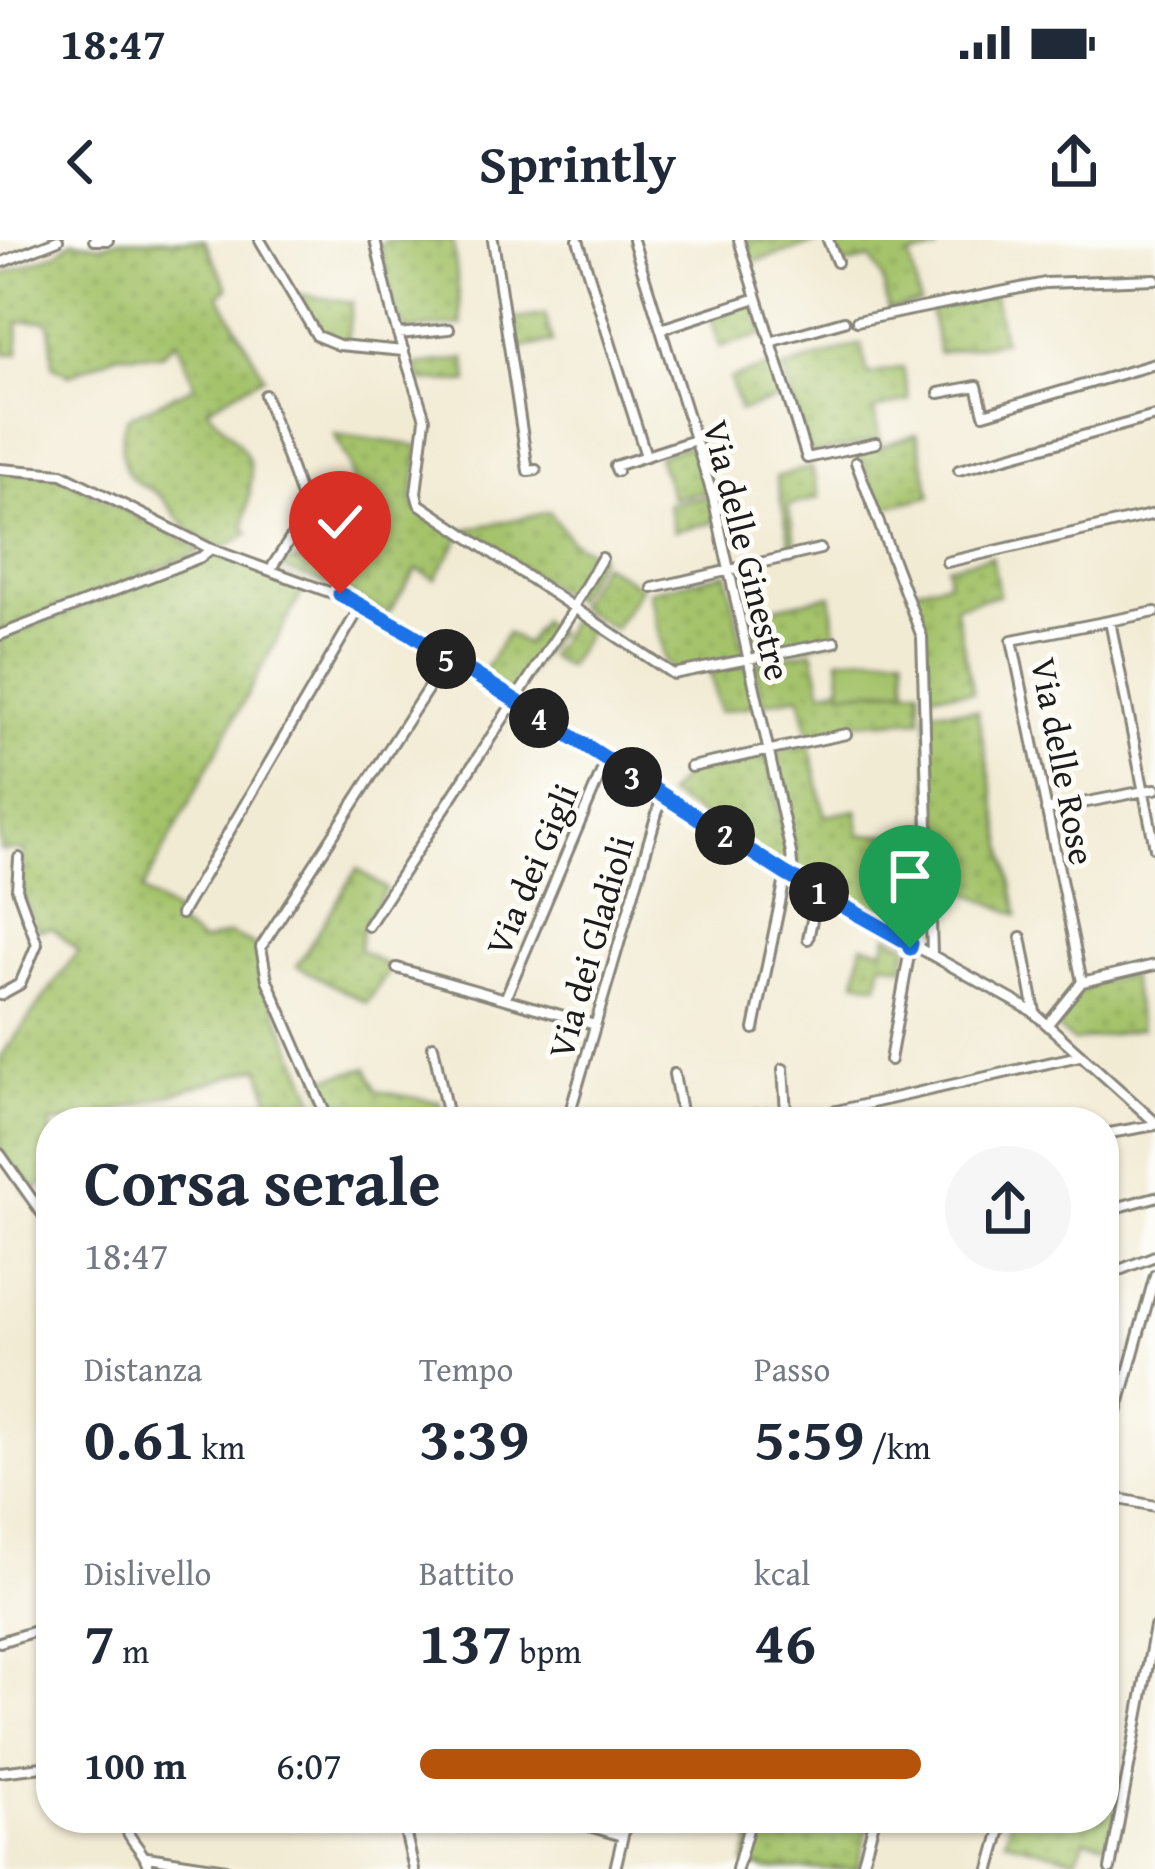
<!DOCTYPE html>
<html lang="it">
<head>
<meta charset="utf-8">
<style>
	:root { --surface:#fff; --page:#f6f6f7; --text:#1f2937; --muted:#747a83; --accent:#b45309 }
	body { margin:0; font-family:"Gentium Book Plus",serif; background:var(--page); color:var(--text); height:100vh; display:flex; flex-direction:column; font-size:45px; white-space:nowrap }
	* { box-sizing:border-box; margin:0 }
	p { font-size:39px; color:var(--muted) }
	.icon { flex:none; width:66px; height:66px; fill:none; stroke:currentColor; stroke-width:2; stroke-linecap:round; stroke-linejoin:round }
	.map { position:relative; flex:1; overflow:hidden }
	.panel { position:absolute; left:36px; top:867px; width:1083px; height:726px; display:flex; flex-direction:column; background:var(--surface); border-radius:48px; box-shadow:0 3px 9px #0004 }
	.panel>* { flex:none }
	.pin { position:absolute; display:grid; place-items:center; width:102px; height:102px; color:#fff; margin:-123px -51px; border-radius:50% 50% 50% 0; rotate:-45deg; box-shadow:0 0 12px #0007 }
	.pin .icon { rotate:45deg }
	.km { position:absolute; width:60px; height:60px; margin:-30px; border-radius:50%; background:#222; color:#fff; font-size:33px; line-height:60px; text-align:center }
	.round { display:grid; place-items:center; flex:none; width:126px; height:126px; border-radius:63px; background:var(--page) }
	.head { display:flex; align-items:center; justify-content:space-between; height:204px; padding:0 48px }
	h1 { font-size:66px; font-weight:700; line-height:90px }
	.stats { display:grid; grid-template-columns:repeat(3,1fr); gap:18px; height:204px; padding:12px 48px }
	.stats div { display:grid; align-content:center }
	.stats b { font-size:60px; font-weight:700 }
	.stats small { font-size:33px; font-weight:400 }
	.stats p { font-size:33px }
	ul { padding:0 48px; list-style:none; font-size:39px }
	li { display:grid; grid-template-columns:192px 144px 1fr; align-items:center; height:90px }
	li i { height:30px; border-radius:15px; background:var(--accent) }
	.status { display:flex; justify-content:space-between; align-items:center; height:84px; padding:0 60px; background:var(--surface); direction:ltr }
	.status svg { height:33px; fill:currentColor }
	header { display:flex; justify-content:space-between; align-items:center; height:156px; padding:0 48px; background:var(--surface); font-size:54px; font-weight:700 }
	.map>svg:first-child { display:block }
</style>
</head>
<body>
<div class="status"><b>18:47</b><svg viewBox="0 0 49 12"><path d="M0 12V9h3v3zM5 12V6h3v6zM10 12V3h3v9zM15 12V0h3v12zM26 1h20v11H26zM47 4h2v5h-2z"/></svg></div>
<header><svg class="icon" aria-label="back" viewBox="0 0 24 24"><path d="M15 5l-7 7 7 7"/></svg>Sprintly<svg class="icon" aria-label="share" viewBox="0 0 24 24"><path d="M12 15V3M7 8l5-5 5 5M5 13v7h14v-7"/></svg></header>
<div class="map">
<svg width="1155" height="1629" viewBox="0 0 1155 1629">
	<defs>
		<pattern id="grass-dots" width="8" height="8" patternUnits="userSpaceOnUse" patternTransform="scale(3)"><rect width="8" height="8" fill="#a4c36b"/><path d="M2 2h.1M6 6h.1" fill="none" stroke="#8da75c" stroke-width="1.8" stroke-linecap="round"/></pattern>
	</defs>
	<rect width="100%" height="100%" fill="#fdfcf7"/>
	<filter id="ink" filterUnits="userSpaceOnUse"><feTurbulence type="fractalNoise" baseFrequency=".00833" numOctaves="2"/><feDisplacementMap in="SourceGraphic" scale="24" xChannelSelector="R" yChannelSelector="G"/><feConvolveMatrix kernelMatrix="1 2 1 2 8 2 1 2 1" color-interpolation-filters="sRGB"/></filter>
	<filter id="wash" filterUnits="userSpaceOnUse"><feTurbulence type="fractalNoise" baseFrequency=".004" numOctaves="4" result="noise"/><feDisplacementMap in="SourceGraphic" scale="48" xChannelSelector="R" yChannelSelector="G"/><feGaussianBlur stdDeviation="2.7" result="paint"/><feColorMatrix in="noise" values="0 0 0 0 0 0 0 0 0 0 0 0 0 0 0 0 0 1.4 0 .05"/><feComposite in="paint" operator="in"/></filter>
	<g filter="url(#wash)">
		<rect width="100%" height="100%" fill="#f2ebd4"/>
		<path fill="url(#grass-dots)" stroke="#607044" stroke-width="3" d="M120,0h84l24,48 -9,7 45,81 -57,32c48,55 50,43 37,120l5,5 -23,14c-43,-9 -42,-27 -67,-52 -8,-7 -18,-9 -25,-15 -15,-11 -15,-48 -6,-63l67,-31 -18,-45 -17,14 -42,-1 -49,21 -16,-10 -3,-39 -5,-6 -27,2 1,31 -14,1 -1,-9 -4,-2v-67l57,-23 15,-12 31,4z
			M386,0h67l9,85 -55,5 -11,-14 -16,-71z
			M743,0h82l-74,23z
			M832,0h103l2,11 -27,5 10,47 -31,7 -7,-32 -11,-19 -29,6z
			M296,54l56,8 -5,40c-30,-4 -36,-24 -51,-48z
			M994,56l9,45 -64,12 -9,-44z
			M755,62l9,32 -44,13 -9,-30z
			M545,75l8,27 -39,7 -4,-29z
			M861,104l7,31 35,-8 6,33 -35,10 6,30 -70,15 -27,-86z
			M466,119l2,23 -47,-1 -5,-16z
			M774,125l10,32 -44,14 -10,-32z
			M334,194l85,12 -7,57 48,35 -25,41 -18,-10 -29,45 -47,-25 -58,-20 -2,-5 74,-14v-5l-63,-1 22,-35 41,-15 -6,-30z
			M917,194l14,62 -52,13 -19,-56z
			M694,203l14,49 -36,5 -14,-41z
			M812,227l7,31 -31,8 9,45 -5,1 -16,-75z
			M0,232l51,2 13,4 139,73 -203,80z
			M710,257l5,25 -41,9 -6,-28z
			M550,272l21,29 29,14 -27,45 -110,-70z
			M218,314l88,31 -164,306 35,23 -3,9 28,19 27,-8 26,11 10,40 56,128 -22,9h-23l-16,-55 -159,49 -5,6h-45v54l-22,19 -29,-46v-91l78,-107 -26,-23 -14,2 -16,-37 2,-43 -24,1v-212z
			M992,316l7,39 -44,11 18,86 -46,1 -2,-65 -15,-38 39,-9 -2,-15z
			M602,323l39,24 -27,42 -38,-23z
			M727,333l18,85 -66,14 -14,-10 -16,-71z
			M831,355l5,44 -84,18 -9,-43z
			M576,373l17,12 -26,42 -19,-11z
			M541,381l15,11 -43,63 -31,-21 25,-41 19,11z
			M813,411l9,40 20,-5 1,6 77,-4 1,31 -73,4v7l-38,8 -10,-42 -37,7 -9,-40z
			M747,424l9,41 -37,7 -9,-40z
			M927,469l50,2 41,204 -85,-38z
			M810,505l15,71 32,-6 3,25 66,-1 1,42 -19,1 1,61 -110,-64 -26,-118 4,-5z
			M767,515l22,101 -3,12 -119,-73 23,-25z
			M357,629l29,20 -24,41 -3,19 32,19 -24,35 -70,-37z
			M888,695l20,11 -4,21 -22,-5 -4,23 -22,-4 6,-36 22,4z
			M1130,735l11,54 -68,13 -17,-15c18,-41 32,-44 74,-52z
			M367,828l10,23 63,11 4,20h-106l-20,-42z
			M1104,1536l18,4 -12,65 -25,-6 -9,20 -71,-19 5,-22h94z
			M815,1578h55l-13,51h-91l-22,-6 13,-43 53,15z"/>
		<path fill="#a4c36b" stroke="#607044" stroke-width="3" d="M904,414l3,34 -65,4 -3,-34z"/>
	</g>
	<g filter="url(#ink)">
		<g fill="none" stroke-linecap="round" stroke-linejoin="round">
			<defs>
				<path id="minor" d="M94,0h14
					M260,0l57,96 22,9 65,6
					M375,0l18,78 32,101 -9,74 3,11 254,170 162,-32
					M493,0l35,231 8,-1
					M578,0l68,216 49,-16
					M633,0l80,257 78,356 2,23
					M739,0l68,218 69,-15
					M828,0l9,22
					M0,23l58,-23
					M857,81l188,-38 110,-4
					M661,89l96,-31
					M398,94l51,-5
					M770,102l74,-21
					M939,153l38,-7 7,28 171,-50
					M265,155l42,118 -37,57
					M856,222l66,175 10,317
					M0,229l62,5 149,75 151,55 424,270 246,137 123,111
					M959,230l196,-54
					M617,231l-2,-5 31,-10
					M947,322l208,-48
					M653,348l167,-39
					M573,367l29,-49
					M1110,381l45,227
					M0,395l201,-78 10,-8
					M691,527l155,-33
					M1046,570l109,-21
					M181,674l181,-310
					M368,686l207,-318
					M1021,697l14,75
					M808,699l10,-47
					M397,728l198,57
					M1082,742l73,-17
					M0,755l20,-11 17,-40 -20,-55 2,-31
					M505,759l101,-238
					M1048,784l34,-42 -70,-342 143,-28
					M754,789l32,-155
					M433,806l16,76
					M890,820l21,-116
					M674,834l9,48
					M570,872l92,-316
					M329,882l-62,-142 -6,-33 186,-288
					M697,882l37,-6
					M737,882l-3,-6 52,-4 -3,-43
					M832,882v-10l247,-56
					M1104,894l51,-9
					M0,914l51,72
					M1104,971l51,-14
					M1104,1036l51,-20
					M1104,1219l51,-184
					M1104,1256l51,10
					M0,1402l51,-16
					M0,1532l51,-6
					M123,1578c4,24 24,33 25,51
					M402,1578l12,51
					M563,1578l59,18
					M405,1590l68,-12
					M147,1617l79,12
					M615,1629l12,-51
					M737,1629l14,-51
					M861,1629l14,-51
					M990,1629l14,-51
					M1110,1629l45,-242"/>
			</defs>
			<use href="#minor" stroke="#878478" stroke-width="14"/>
			<use href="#minor" stroke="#fff" stroke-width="8"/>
		</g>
	</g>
	<g fill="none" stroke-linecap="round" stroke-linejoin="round" filter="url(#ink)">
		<defs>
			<path id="route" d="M340,354l70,39 376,241 125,70 -1,4"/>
		</defs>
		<use href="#route" stroke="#fff" stroke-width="24"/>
		<use href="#route" stroke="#1a73e8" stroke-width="15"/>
	</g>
	<g text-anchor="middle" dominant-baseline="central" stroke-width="10" stroke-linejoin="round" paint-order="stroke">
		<g font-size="36" fill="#1c1c1c" stroke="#fdfcf7">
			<text transform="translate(748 310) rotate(76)">Via delle Ginestre</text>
			<text transform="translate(1064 521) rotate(79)">Via delle Rose</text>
			<text transform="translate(531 629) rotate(-67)">Via dei Gigli</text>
			<text transform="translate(590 707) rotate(-74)">Via dei Gladioli</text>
		</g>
	</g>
</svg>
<div class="pin" style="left:910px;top:708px;background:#1e9e55"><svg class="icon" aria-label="arrive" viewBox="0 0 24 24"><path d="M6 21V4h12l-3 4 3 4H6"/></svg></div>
<div class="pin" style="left:340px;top:354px;background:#d93025"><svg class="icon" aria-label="check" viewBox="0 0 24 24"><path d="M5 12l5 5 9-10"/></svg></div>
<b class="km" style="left:819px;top:652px">1</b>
<b class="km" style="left:725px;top:595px">2</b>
<b class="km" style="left:632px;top:537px">3</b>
<b class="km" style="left:539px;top:478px">4</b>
<b class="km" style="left:446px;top:419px">5</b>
<section class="panel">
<div class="head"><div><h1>Corsa serale</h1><p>18:47</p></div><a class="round"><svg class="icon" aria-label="share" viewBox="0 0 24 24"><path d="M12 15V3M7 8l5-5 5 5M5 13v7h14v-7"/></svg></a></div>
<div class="stats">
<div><p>Distanza</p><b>0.61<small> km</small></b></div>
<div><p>Tempo</p><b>3:39</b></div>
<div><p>Passo</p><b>5:59<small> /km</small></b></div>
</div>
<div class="stats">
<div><p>Dislivello</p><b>7<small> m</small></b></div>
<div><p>Battito</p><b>137<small> bpm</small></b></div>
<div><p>kcal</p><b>46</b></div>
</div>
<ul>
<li><b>100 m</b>6:07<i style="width:77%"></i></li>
</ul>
</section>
</div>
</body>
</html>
